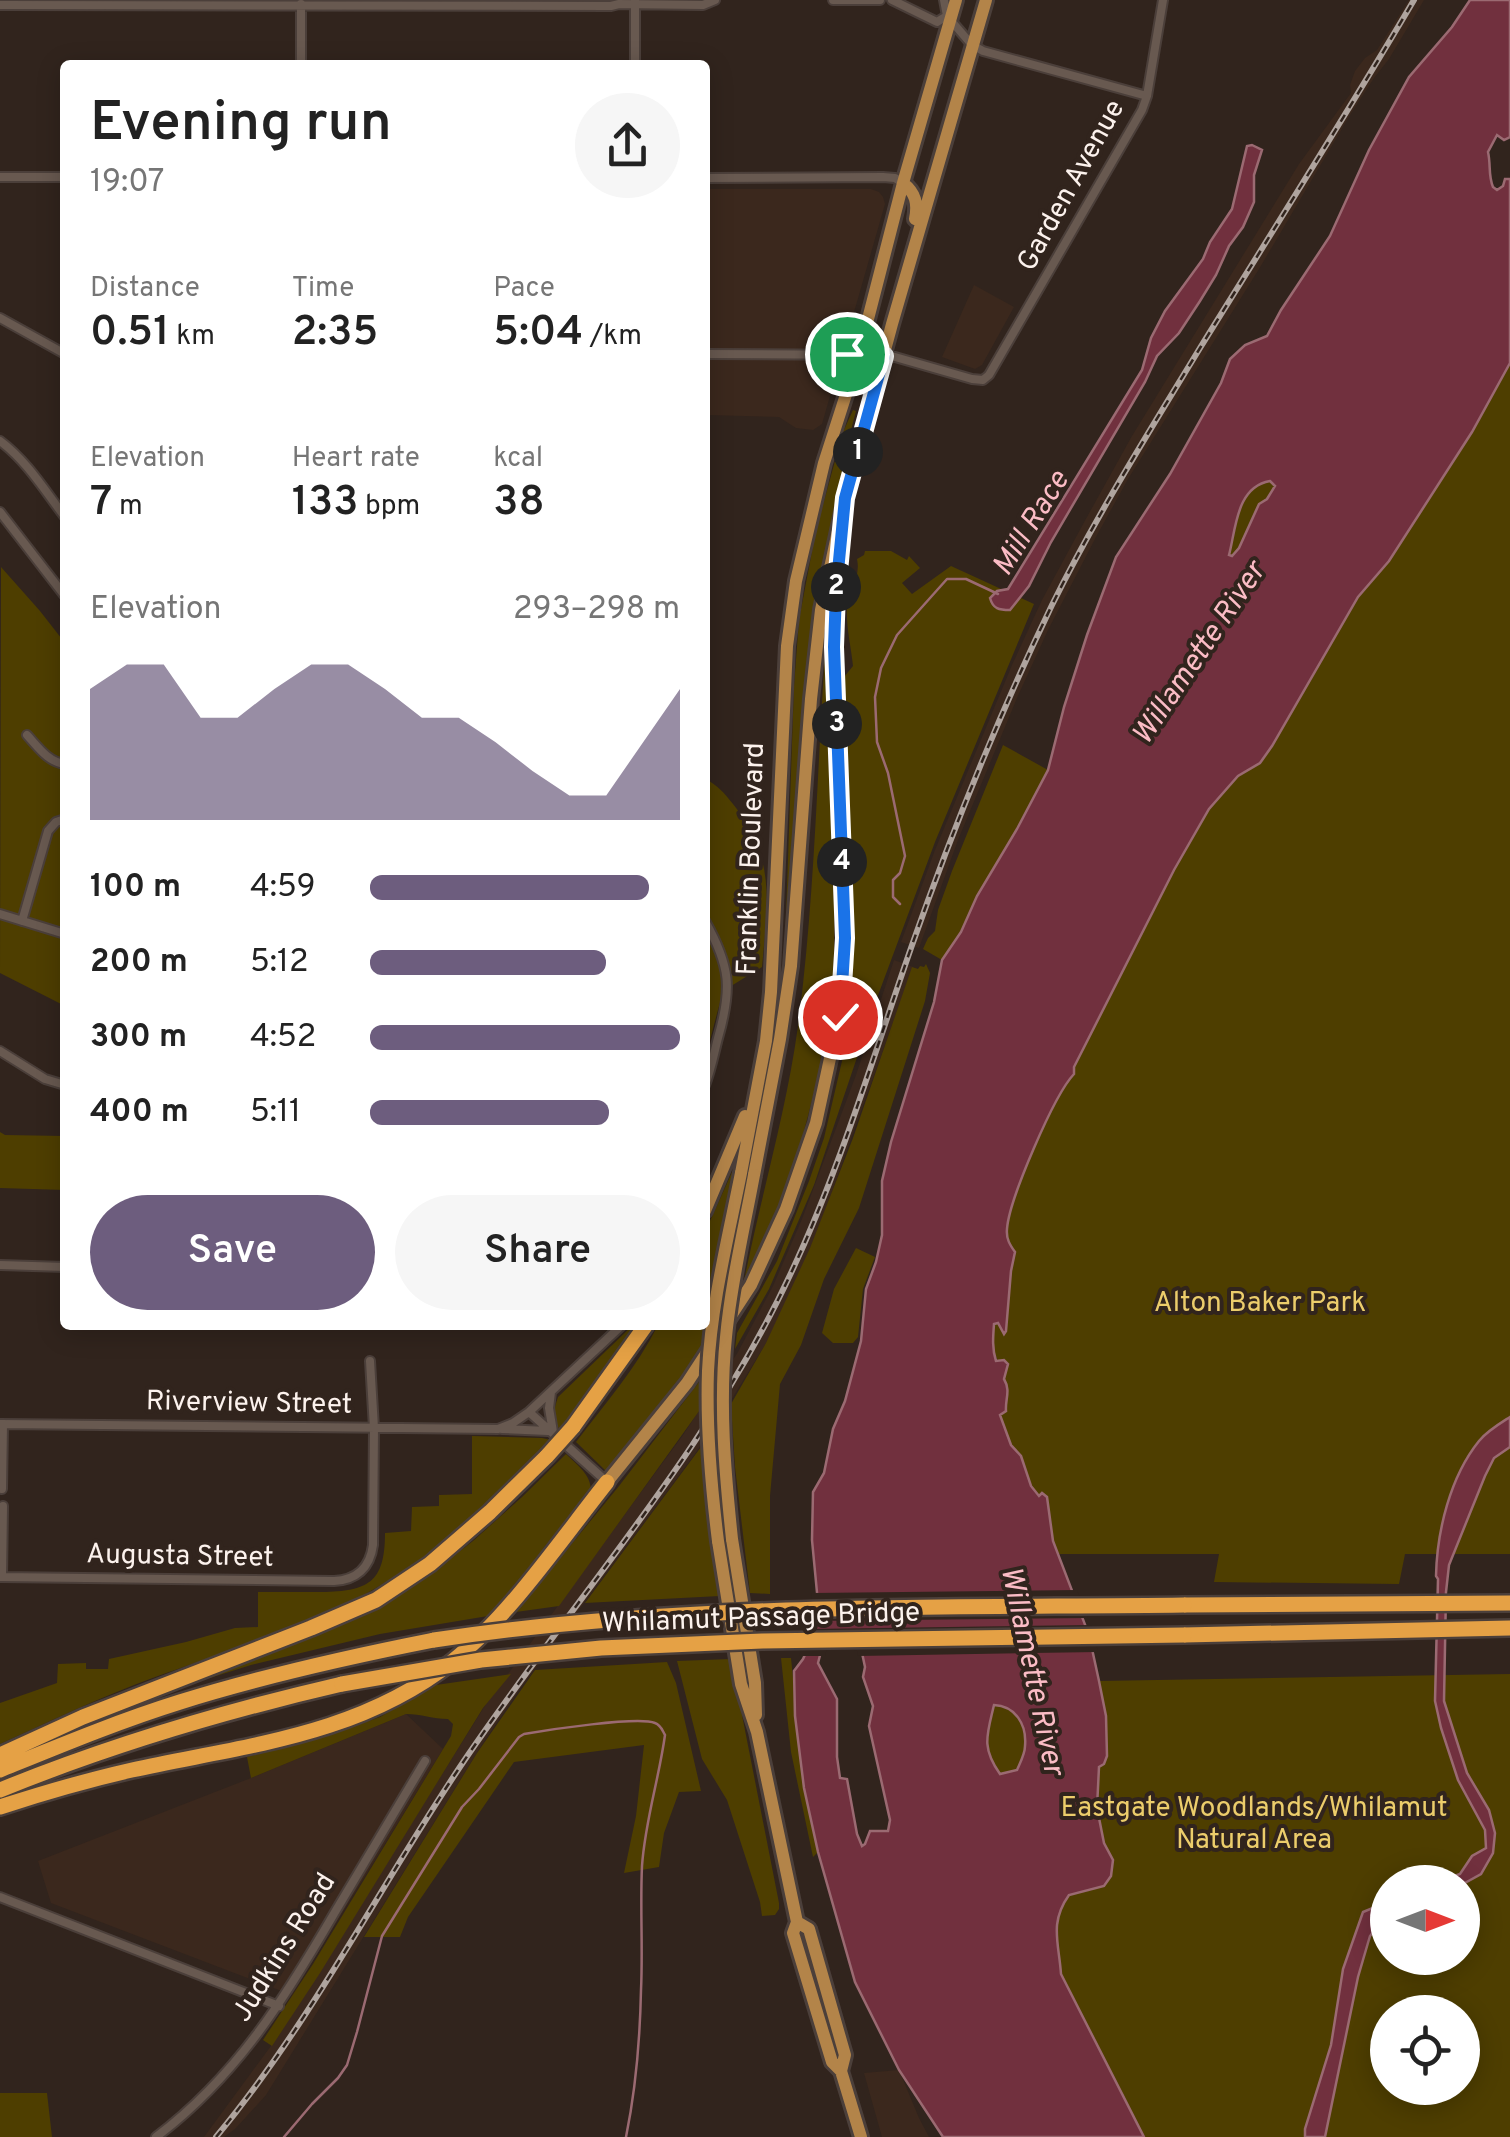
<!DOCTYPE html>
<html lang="en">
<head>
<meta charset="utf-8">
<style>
	:root { --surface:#fff; --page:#f6f6f6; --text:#222; --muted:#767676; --accent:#6d5d7e }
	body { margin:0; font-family:Overpass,sans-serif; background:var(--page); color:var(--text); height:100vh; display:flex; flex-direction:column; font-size:38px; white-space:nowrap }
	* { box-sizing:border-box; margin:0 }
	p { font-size:32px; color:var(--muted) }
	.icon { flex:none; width:55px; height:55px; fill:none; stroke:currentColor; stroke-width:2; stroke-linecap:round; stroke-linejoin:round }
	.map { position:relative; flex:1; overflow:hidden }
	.sheet { position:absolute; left:60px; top:60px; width:650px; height:1270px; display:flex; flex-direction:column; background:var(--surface); border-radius:10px; box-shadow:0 5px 25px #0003 }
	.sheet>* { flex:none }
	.needle { width:65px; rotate:90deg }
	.buttons { position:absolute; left:1370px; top:1865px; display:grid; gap:20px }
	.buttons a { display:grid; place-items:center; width:110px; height:110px; border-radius:50%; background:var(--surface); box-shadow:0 5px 25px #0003; font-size:50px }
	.pin { position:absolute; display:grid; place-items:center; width:85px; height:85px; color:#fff; margin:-42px; border:5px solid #fff; border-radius:50%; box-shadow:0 2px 10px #0007 }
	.km { position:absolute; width:50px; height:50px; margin:-25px; border-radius:50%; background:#222; color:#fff; font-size:28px; line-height:50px; text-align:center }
	.round { display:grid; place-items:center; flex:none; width:105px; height:105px; border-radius:52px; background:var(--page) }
	.summary { display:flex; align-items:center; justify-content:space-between; height:170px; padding:0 30px }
	h1 { font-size:55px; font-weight:600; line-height:75px }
	.metrics { display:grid; grid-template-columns:repeat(3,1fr); gap:15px; height:170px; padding:10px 30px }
	.metrics div { display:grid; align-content:center }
	.metrics b { font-size:42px; font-weight:600 }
	.metrics small { font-size:28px; font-weight:400 }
	.metrics p { font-size:28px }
	.chart { height:280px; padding:20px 30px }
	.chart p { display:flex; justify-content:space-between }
	.chart svg { width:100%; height:180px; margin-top:10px; fill:var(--accent); opacity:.7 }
	.action { display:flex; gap:20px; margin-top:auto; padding:20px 30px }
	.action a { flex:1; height:115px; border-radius:60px; background:var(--accent); color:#fff; font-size:40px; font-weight:600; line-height:115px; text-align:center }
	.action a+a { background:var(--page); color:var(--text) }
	ul { padding:0 30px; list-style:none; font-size:32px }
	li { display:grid; grid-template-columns:160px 120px 1fr; align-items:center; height:75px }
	li i { height:25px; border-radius:12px; background:var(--accent) }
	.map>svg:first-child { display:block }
</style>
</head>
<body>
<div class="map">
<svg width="1510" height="2137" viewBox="0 0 1510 2137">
	<rect width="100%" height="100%" fill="#31241d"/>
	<path fill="#3b281d" d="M1409,0h15l-35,59 -15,19 -24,37 -91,154 -131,210 -32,58 -48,93 -31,68 -59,142 -39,108 -18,-6 34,-92 77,-185 30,-65 40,-74 50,-90 167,-272 52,-71 -1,-8 5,-14 10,-13 12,-8z
		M705,189h166l8,3 4,5 2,7 -63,220 -9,6 -17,-2 -17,-11 -74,-2z
		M974,285l40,22 -32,58 -7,4 -33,-12z
		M894,960l19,7 -89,247 -21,52 -35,74 -35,57 -38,57 -175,235 -39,57 -215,349 -31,34 -11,8h-20l75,-102 207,-331 197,-269 55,-83 35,-66 29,-67 54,-144z
		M406,1714l37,35 -151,246 -241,-92 -13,-42 213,-83z
		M899,2070l20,48 10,19h-47l-18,-64z"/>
	<path fill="#4e3e00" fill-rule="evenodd" d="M1510,363v1191h-105l-6,30 -185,-2 5,-28h-161l-5,-13 -2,-22 -19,-33 -11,-30 -10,-11 -12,-30 5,-41 -10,-22v-28l4,-1 8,8 5,-60c5,-15 -6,-30 -3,-46 6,-34 43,-127 66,-151v-7l100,-197 35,-61 29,-33 22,-13 12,-17 86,-149 31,-36 83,-129z
		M853,410l3,1 -6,23 -4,39 -24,104 -33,369 -4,-1 9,-259 5,-66 17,-90 27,-98z
		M1270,481l5,5 -8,13 -8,5 -20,44 -8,8 -2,-1c9,-26 7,-68 41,-74z
		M865,551h26l16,9 2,-4 11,12 -18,15 10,11 39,-28 83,38 -99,238 -58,156 -63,187 -45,104 -34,60 2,-16 40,-72 32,-80 15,-43 22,-94 7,-99 -9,-268 9,-11c-2,-20 -7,-38 -6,-59 2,-18 14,-29 10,-48l7,-4z
		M1,567l39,44 25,32v363l-65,-33z
		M826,639c-2,119 14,238 6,358 -2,25 -8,49 -13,74 -17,75 -39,148 -76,215 17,-87 43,-172 55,-260 17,-128 19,-258 28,-387z
		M1003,745l45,25 -31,59 -40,67 -16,36 -19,28 -19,-11 5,-11 7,-7 3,-21 14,-39z
		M705,779c13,6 19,14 28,25 43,54 35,99 29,163l-39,24 -18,68z
		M926,964l4,9 -5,28 -66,207 -35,71 -23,66 -21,39 -10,112v98l-20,-1 -15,-126 -4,-63 35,-61 44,-95 43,-110 59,-171 6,2 2,-3 4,1z
		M0,1132l5,3 60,1v54l-65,-2z
		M732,1172l5,1 -33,179 -94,119 -3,1 -31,-30c29,-38 61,-75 82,-117h47v-93z
		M856,1248l19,9 -12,32 -5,48 -5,6h-20l-11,-10 12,-44z
		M633,1325h6l-61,85 -18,20c-9,-11 -6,-21 -2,-33z
		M702,1378v29l-143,199 -43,6 103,-126z
		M472,1436l70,2 9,2c-53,57 -108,109 -175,148 -72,43 -164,67 -242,97 -46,18 -90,39 -134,59v-41l57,-20 1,-19 28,-1v6h22l1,-10 77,-17 49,-14 23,-1v-35c21,0 42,0 64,0 46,-1 63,-9 63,-59l26,-2 1,-24 27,-1v-11l33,-1z
		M704,1443l16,153 -135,7z
		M566,1454c11,11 25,20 25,37l-46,55 -30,43 -21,26 -114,19 -129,31 -98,31 233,-95 44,-27 43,-33 49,-44z
		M781,1658h10l13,130 14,64 -5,5 -22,-105z
		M731,1659l48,244v6l-4,6 -13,1 -2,-14 -33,-102 -25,-41 -25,-98z
		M667,1662l9,21 25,108 -22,1 -15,41 -5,34 -35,6 12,-57 8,-71 -130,17 -106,155 -8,20h-36l113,-184 58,-83z
		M511,1674l-28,34 -163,265 -48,73 -9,-6 50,-76 138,-228 2,-12 -5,-5c-15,0 -27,-5 -42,-5l-155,64 -4,-21 83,-22 50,-18 56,-32z
		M1510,1674v463h-366l-83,-163c-2,-31 -12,-51 8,-79l23,-5 21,-30 -9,-17 -7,-35 2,-17 -2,-12 2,-12 8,-11 -1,-40 -7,-35zM1388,1882h74v76h-74zM1388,2012h74v76h-74z
		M994,1704c21,3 34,19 31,42 0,8 -5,17 -8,25l-18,3c-18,-27 -12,-39 -5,-70z
		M0,2093h47l5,44h-52z"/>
	<path fill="#71303e" stroke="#9b6a72" stroke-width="2.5" fill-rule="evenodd" d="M1470,0h40v137l-6,3 -7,-5 -9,17c3,13 0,23 5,35l4,3 6,-4 2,-7h5v184l-38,69 -83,129 -31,36 -86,149 -12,17 -22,13 -29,33 -35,61 -100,197v7c-20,21 -65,126 -67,155 -1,10 3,16 8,23l-4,19 -5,60 -2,3 -6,-11 -4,1c-1,13 -2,25 2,37l8,-1 4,4 -4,15c7,12 1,20 2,32l-6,4 11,30 10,11 10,30 8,10 3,-3 5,4 6,44 36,94 10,46 7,35 1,40 -3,8 -5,3 -2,41 7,35 9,17 -2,16 -7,10 -35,9c-20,28 -10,48 -8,79l83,163h-201l-44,-67 -44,-88 -37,-130 -14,-64 -9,-72 -1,-45 9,-12 11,-24 4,-32 -6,-63 1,-48 11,-19 9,-44 12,-28 16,-60 5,-52 10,-27 6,-27v-54l9,-39 43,-140 8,-42 19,-28 16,-36 40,-67 31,-59 16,-63 23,-72 29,-78 54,-83 51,-91 9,-24 15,-14 22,-9 14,-26 49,-74 39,-86 40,-73 43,-50zM1270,481l5,5 -8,13 -8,5 -20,44 -7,8 -3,-1c7,-26 7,-68 41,-74zM824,1640l37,8 4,19 -2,10 10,29 -4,20 21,94 -2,11h-18l-5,13 -3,2 -5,-12 -10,-55 -7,-1 -3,-21v-58l-19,-36zM994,1705c21,1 33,19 31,41 0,8 -5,17 -8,24l-17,4c-19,-27 -13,-39 -6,-69z
		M1252,145l10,5 -8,25v27l-11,25 -14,19 -13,29 -16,26 -21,32 -22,23 -12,26 -94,160 -22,44 -19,24c-11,0 -17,-1 -20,-12l7,-7 11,-2 134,-219 9,-32 14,-27 38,-52 7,-17 22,-33 15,-63z
		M1510,1417v30l-16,11 -9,18 -36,89 -3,27 -2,109 23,72 22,37 6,23 -2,20 -12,21 -18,10 -26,-2 23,-8 12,-18 14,-8 -1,-18 -27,-50 -17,-52 -6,-27 3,-122 -2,-3c1,-45 14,-99 43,-135 8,-10 20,-17 31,-24z
		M1387,1902v17l-5,2 -12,15 -12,41 -33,160h-20v-8l26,-84 12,-76 20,-57z"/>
	<path fill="#31241d" d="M1077,1590l11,28 -278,3 2,-28z
		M1091,1625l7,27 -240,4 -1,-5 -11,-5 -18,-2 -3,12h-26l10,-27z"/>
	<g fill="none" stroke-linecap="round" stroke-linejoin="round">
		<path stroke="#9b6a72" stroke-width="2.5" d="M900,904l-7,-7v-17l7,-7 5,-17 -17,-83 -11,-31 -2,-45 6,-29 16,-33 50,-56h19l32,15
			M284,2137l28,-33 26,-26 9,-13 10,-33 25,-96 80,-129 17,-18 40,-52 5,-3c23,-4 114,-18 131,-11 6,2 7,7 10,12 -6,44 -20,86 -23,131 -2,41 1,82 -1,124 -1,50 -5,98 -15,147"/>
		<defs>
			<path id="street" d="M833,0h47
				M892,0l45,22 10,-6
				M944,0l3,16 25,29 11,6 164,45
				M0,5l611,1 8,-2 84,1 12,-5
				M301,65v-61
				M635,65v-65
				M0,177h65
				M705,178l178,-1 12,1 8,5
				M0,318l65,36
				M705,354l167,1 23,2 77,22 11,1 6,-5 153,-265 5,-14 16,-96
				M0,441c27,20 45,50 65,76
				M0,512l65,84
				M27,735c11,12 21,27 38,29
				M0,914l65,20
				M22,921l26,-90 8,-9 9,-3
				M705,921c26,46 27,68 13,117 -4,15 -7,32 -13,47
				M0,1051l45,28 20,6
				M0,1265l65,2
				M551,1392l-2,16 4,24
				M529,1412l78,70
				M0,1424l498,5 15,-6 16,-11 93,-87
				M502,1429l46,2
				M2,1489l1,-65
				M0,1577l334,4c22,-1 36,-13 39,-36l1,-117 -4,-67
				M2,1577l1,-71
				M0,1897l279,109
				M156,2137c81,-61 129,-139 179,-225 30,-50 60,-101 90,-151"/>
			<path id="primary" d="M903,183c13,10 15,21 12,36
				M741,1173l25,-132 5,-49 16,-346 9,-65 28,-118 35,-109 44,-171 53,-183
				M754,1175l26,-136 11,-73 20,-267 10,-89 24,-112 47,-174 94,-324
				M705,1211l40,-95
				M607,1482l80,-99 64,-98 35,-76 30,-86 23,-106 6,-79 -11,-291 4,-84
				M732,1539l23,144 1,32
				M718,1541l23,143 16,48 40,190 -4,11 39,129 9,9 20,66
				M797,1922l12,7 36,126 -4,16"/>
			<path id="highway" d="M573,1427l73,-102
				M1184,1605l326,-2
				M1184,1635l326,-7
				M0,1755l83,-38 228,-89 65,-28 54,-36 60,-52 57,-56
				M0,1770c59,-24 119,-49 180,-68 83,-26 168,-45 254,-62
				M0,1790c111,-45 225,-79 342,-106
				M0,1807c43,-14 88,-27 132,-37 114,-25 226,-34 321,-109 58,-47 107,-120 154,-179"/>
		</defs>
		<use href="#street" stroke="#4b3f3a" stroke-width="12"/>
		<use href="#primary" stroke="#4b3f3a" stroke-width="18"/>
		<use href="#highway" stroke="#4b3f3a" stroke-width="20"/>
		<use href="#street" stroke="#685950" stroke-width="8"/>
		<use href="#primary" stroke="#b38449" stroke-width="12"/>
		<use href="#highway" stroke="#e5a145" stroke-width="15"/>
		<defs>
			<path id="rail" d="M216,2137c98,-118 166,-256 252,-382 109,-160 241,-305 323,-482 49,-104 82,-216 120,-325 41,-117 87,-231 141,-343 44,-89 97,-173 148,-257 72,-116 145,-231 214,-348"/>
		</defs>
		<use href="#rail" stroke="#afa49e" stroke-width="6"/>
		<use href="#rail" stroke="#31241d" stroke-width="2.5" stroke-dasharray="8" stroke-linecap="butt"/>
		<defs>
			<path id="primary-bridge" d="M732,1539c-7,-66 -13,-135 -6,-202 5,-54 18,-108 28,-162
				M718,1541c-7,-56 -12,-113 -10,-170 3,-66 20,-133 33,-198"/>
			<path id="highway-bridge" d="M547,1456l26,-29
				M434,1640c248,-38 499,-32 750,-35
				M342,1684l139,-24 120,-12 161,-7 422,-6"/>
		</defs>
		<use href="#primary-bridge" stroke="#4b3f3a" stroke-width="18" stroke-linecap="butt"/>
		<use href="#highway-bridge" stroke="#4b3f3a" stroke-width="20" stroke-linecap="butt"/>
		<use href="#primary-bridge" stroke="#b38449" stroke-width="12"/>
		<use href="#highway-bridge" stroke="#e5a145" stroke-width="15"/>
	</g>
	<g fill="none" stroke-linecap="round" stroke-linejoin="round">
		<defs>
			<path id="route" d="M840,1017l5,-79 -11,-291 2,-55 9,-94 39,-142 -37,-2"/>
		</defs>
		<use href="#route" stroke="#fff" stroke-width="20"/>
		<use href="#route" stroke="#1a73e8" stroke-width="12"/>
	</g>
	<g text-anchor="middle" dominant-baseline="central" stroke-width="8" stroke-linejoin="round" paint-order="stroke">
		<g font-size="28" fill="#fcf2ed" stroke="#31241d">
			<text transform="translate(1072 186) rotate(-61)">Garden Avenue</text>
			<text transform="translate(752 859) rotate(-88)">Franklin Boulevard</text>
			<text transform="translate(249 1404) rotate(1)">Riverview Street</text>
			<text transform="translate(180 1557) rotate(1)">Augusta Street</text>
			<text transform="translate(761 1619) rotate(-2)">Whilamut Passage Bridge</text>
			<text transform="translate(285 1948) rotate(-58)">Judkins Road</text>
		</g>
		<g font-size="28" fill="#eccd6b" stroke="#31241d">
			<text x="1260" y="1304">Alton Baker Park</text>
			<text x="1254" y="1809">Eastgate Woodlands/Whilamut<tspan x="1254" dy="32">Natural Area</tspan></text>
		</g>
		<g font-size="30" font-style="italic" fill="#fbbcc5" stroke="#31241d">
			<text transform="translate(1032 524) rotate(-58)">Mill Race</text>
			<text transform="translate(1200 654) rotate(-56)">Willamette River</text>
			<text transform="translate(1031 1671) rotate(78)">Willamette River</text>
		</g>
	</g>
</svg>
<div class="buttons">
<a><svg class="needle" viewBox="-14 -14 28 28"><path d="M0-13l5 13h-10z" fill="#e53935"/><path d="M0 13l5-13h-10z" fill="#767676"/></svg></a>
<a><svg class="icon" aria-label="locate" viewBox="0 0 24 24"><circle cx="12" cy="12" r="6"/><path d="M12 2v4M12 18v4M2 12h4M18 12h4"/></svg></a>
</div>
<div class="pin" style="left:847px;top:354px;background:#1e9e55"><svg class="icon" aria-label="arrive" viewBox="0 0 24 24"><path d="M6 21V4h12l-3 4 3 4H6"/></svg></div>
<div class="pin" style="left:840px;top:1017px;background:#d93025"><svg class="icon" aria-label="check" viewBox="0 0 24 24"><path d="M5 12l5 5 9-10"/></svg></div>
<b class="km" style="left:858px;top:452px">1</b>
<b class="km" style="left:836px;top:587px">2</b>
<b class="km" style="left:837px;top:724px">3</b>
<b class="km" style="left:842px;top:862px">4</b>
<section class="sheet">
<div class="summary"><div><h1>Evening run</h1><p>19:07</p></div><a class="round"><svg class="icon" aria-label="share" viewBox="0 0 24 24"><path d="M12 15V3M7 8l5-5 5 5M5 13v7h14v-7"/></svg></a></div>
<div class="metrics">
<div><p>Distance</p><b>0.51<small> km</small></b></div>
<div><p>Time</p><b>2:35</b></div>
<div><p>Pace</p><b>5:04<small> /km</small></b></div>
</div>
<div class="metrics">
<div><p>Elevation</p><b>7<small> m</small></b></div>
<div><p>Heart rate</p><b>133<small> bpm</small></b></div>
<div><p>kcal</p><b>38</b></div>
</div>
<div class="chart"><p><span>Elevation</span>293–298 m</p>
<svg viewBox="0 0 160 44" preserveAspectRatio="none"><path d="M0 44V12L10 6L20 6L30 19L40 19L50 12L60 6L70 6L80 12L90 19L100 19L110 25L120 32L130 38L140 38L150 25L160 12V44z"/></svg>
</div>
<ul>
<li><b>100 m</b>4:59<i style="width:90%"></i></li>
<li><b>200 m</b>5:12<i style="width:76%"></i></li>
<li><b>300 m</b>4:52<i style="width:100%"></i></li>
<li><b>400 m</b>5:11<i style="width:77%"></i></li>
</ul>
<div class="action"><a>Save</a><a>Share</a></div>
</section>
</div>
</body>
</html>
